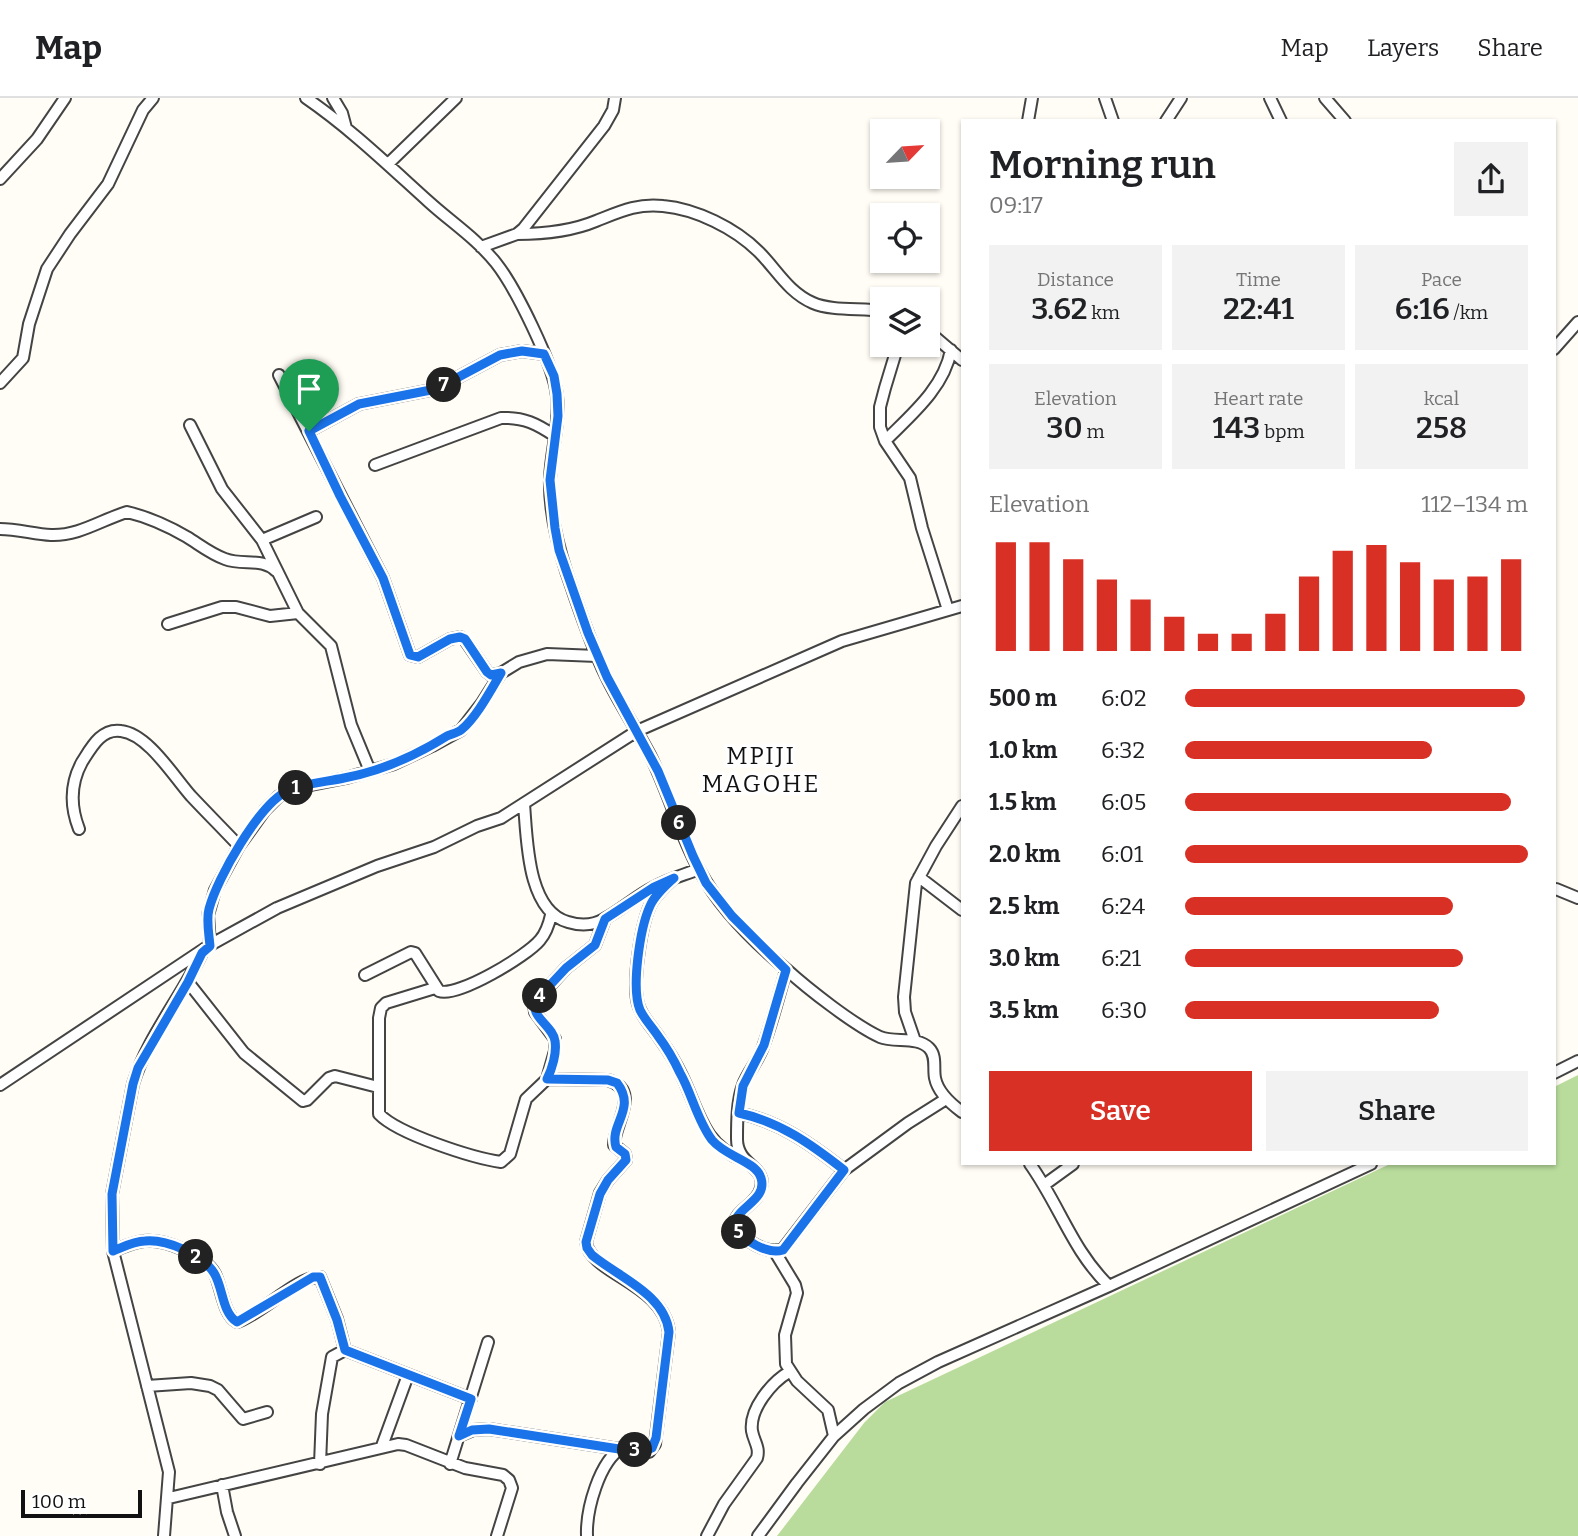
<!DOCTYPE html>
<html lang="en">
<head>
<meta charset="utf-8">
<style>
	:root { --surface:#fff; --page:#f2f2f2; --text:#202124; --muted:#757577; --line:#e0e0e0; --accent:#d93025 }
	body { margin:0; font-family:Bitter,serif; background:var(--page); color:var(--text); height:100vh; display:flex; flex-direction:column; font-size:26px; white-space:nowrap }
	* { box-sizing:border-box; margin:0 }
	p { font-size:23px; color:var(--muted) }
	.icon { flex:none; width:38px; height:38px; fill:none; stroke:currentColor; stroke-width:2; stroke-linecap:round; stroke-linejoin:round }
	.map { position:relative; flex:1; overflow:hidden }
	.side { position:absolute; left:961px; top:21px; width:595px; height:1046px; display:flex; flex-direction:column; background:var(--surface); border-radius:0px; box-shadow:0 2px 5px #0004 }
	.side>* { flex:none }
	.needle { width:46px; rotate:65deg }
	.controls { position:absolute; left:870px; top:21px; display:grid; gap:14px }
	.controls a { display:grid; place-items:center; width:70px; height:70px; border-radius:0px; background:var(--surface); box-shadow:0 2px 5px #0004; font-size:35px }
	.scale { position:absolute; left:21px; bottom:18px; width:121px; box-sizing:border-box; padding-left:7px; border:4px solid #111; border-top:0; font-size:19px; line-height:24px; white-space:nowrap; color:#111; -webkit-text-stroke:5px #fff; paint-order:stroke }
	.pin { position:absolute; display:grid; place-items:center; width:60px; height:60px; color:#fff; margin:-72px -30px; border-radius:50% 50% 50% 0; rotate:-45deg; box-shadow:0 0 7px #0007 }
	.pin .icon { rotate:45deg }
	.km { position:absolute; width:35px; height:35px; margin:-18px; border-radius:50%; background:#222; color:#fff; font-size:19px; line-height:35px; text-align:center }
	.round { display:grid; place-items:center; flex:none; width:74px; height:74px; border-radius:0px; background:var(--page) }
	.head { display:flex; align-items:center; justify-content:space-between; height:119px; padding:0 28px }
	h1 { font-size:38px; font-weight:600; line-height:52px }
	.metrics { display:grid; grid-template-columns:repeat(3,1fr); gap:10px; height:119px; padding:7px 28px }
	.metrics div { display:grid; align-content:center; border-radius:0px; background:var(--page); text-align:center }
	.metrics b { font-size:30px; font-weight:600 }
	.metrics small { font-size:19px; font-weight:400 }
	.metrics p { font-size:19px }
	.chart { height:196px; padding:14px 28px }
	.chart p { display:flex; justify-content:space-between }
	.chart svg { width:100%; height:126px; margin-top:7px; stroke:var(--accent); stroke-width:6 }
	.cta { display:flex; gap:14px; margin-top:auto; padding:14px 28px }
	.cta a { flex:1; height:80px; border-radius:0px; background:var(--accent); color:#fff; font-size:28px; font-weight:600; line-height:80px; text-align:center }
	.cta a+a { background:var(--page); color:var(--text) }
	ul { padding:0 28px; list-style:none; font-size:23px }
	li { display:grid; grid-template-columns:112px 84px 1fr; align-items:center; height:52px }
	li i { height:18px; border-radius:9px; background:var(--accent) }
	header { display:flex; align-items:center; gap:42px; box-sizing:border-box; height:98px; padding:0 35px; background:var(--surface); border-bottom:2px solid var(--line) }
	header strong { font-size:33px }
	nav { display:flex; gap:38px; margin-inline-start:auto; font-size:24px }
	.map>svg:first-child { display:block }
</style>
</head>
<body>
<header>
<strong>Map</strong>
<nav><a>Map</a><a>Layers</a><a>Share</a></nav>
</header>
<div class="map">
<svg width="1578" height="1438" viewBox="0 0 1578 1438">
	<rect width="100%" height="100%" fill="#fffdf5"/>
	<path fill="#b9dc9c" d="M1578,977v461h-801l87,-113 21,-21 505,-238h164v-77z"/>
	<g fill="none" stroke-linecap="round" stroke-linejoin="round">
		<defs>
			<path id="minor" d="M306,0c45,31 83,68 123,104 22,20 48,37 67,61 19,24 58,102 61,133 3,28 -6,55 -7,83 -1,32 7,64 17,95 12,34 23,69 39,102 13,27 30,52 44,79 19,38 30,81 51,118 20,37 53,69 85,96 22,20 68,56 94,68 15,6 37,-1 49,11 8,8 4,20 6,30 3,15 16,26 27,34
				M333,0l9,15 4,15
				M1105,0l8,23
				M1270,0l11,23
				M1325,0l20,23
				M1028,23l4,-23
				M1166,23l15,-23
				M388,66l68,-66
				M0,81l37,-40 28,-41
				M517,136c26,0 55,-3 79,-13 23,-9 41,-18 67,-15 33,3 72,22 96,46 18,18 29,40 54,51 18,8 48,5 69,8
				M481,149l36,-13 6,-5 81,-103 9,-16 2,-12
				M928,233l34,29
				M898,247l-13,43 -5,19v20l5,14 25,37 12,50 26,82
				M1554,251l24,-27
				M279,277l104,203 27,77 8,2 32,-18 10,-2 5,3 22,32 4,3 10,-2
				M0,285l23,-25 6,-34 18,-55 23,-35 38,-50 35,-74 10,-12
				M190,327l32,64 40,51 36,73 33,33 20,79 19,46
				M309,333l50,-27 77,-15 64,-34 22,-4 22,3
				M885,343c26,-26 59,-53 66,-91
				M375,367l126,-47c23,-1 36,6 54,18
				M0,431c17,0 34,5 51,6 28,1 50,-15 76,-23 21,5 41,14 60,25 13,8 24,17 38,22 18,7 37,-2 51,12
				M262,442l54,-23
				M168,526l54,-17h14l34,9 28,-3
				M524,706c3,35 3,107 44,118 13,4 24,4 36,-3 17,-9 32,-23 50,-32 14,-8 30,-12 45,-18
				M79,731c-9,-23 -9,-45 3,-67 9,-14 19,-34 39,-31 27,3 53,46 70,65 16,17 32,33 48,50
				M919,779l43,33
				M674,780c-8,7 -16,14 -22,24 -11,19 -21,85 -13,105 5,13 14,21 21,32 8,11 16,24 22,37 17,35 21,69 61,84
				M1556,791l22,9
				M210,847l-2,-30 7,-25 24,-44 26,-36 14,-14 17,-8 50,-10 48,-14 38,-18 29,-16 21,-27 19,-30 18,-11 28,-8 50,2
				M786,872c-7,26 -14,52 -23,77 -5,14 -15,25 -20,38 -6,16 -6,37 -6,54 0,27 30,27 24,49 -4,17 -26,21 -27,38 9,14 33,29 49,23l61,-79 64,-47 38,-24
				M365,877l46,-23 4,1 24,38c18,7 88,-35 101,-51 6,-7 9,-16 11,-25
				M188,884l56,71 59,48 4,-1 22,-22 6,-2 43,11
				M435,890l-49,15 -5,5 -2,10v96c19,20 94,44 122,48l9,-8 16,-55 21,-20 8,-28v-12l-20,-27 -1,-9 32,-35 29,-23 10,-26
				M915,943l-10,-29 -1,-15 12,-114 20,-37 26,-40
				M1554,975l24,-12
				M547,981l61,1c34,11 6,43 6,65l11,9 1,6 -18,20 -8,13 -14,49c4,32 78,42 83,90l-14,112 -6,8 -26,-5c-24,14 -37,63 -36,89
				M0,987l210,-140 67,-37 100,-42 57,-19 43,-21 24,-8 136,-87 205,-90 120,-35
				M739,1015c41,9 72,31 105,57
				M1030,1066c30,42 42,86 79,122
				M1044,1087l29,-21
				M113,1153c10,-4 21,-9 31,-10 21,-2 61,14 71,33 7,15 8,40 22,48 23,-7 62,-47 83,-45l17,42 8,31
				M775,1154l20,33 2,8 -12,42 1,29 11,17 31,29 6,26
				M147,1288l44,-3 19,3 8,4 25,29 24,-7
				M459,1338l14,-6 16,-1 130,20
				M382,1348l26,-71
				M320,1366l2,-50 10,-57 13,-7 126,49
				M450,1366l38,-122
				M222,1387l5,27 8,24
				M169,1400l229,-54 8,1 59,23 38,7 6,5 3,8 -15,48
				M164,1438l5,-64 -56,-221 -1,-57 21,-110c14,-46 47,-85 68,-129
				M707,1438l17,-32 33,-46c3,-11 -3,-16 -5,-27 -3,-22 20,-49 37,-59
				M758,1438l39,-53 37,-47 30,-27 35,-26 39,-21 171,-76 262,-122"/>
		</defs>
		<use href="#minor" stroke="#444" stroke-width="14"/>
		<use href="#minor" stroke="#fff" stroke-width="10"/>
	</g>
	<g fill="none" stroke-linecap="round" stroke-linejoin="round">
		<defs>
			<path id="route" d="M522,253l22,3 10,22 3,18 1,22 -8,64 5,48 4,22 29,83 19,44 51,94 35,85 13,27 26,33 54,54 -22,75 -21,41 -4,27c41,9 72,31 105,57l-61,80c-16,5 -40,-10 -49,-24 1,-19 34,-25 27,-48 -5,-17 -35,-21 -49,-38 -15,-20 -20,-46 -32,-67 -6,-13 -13,-25 -22,-37 -6,-9 -13,-16 -18,-26 -9,-22 0,-82 10,-104 5,-11 15,-20 24,-28l-20,9 -49,32 -10,26 -29,23 -29,31c-10,17 16,26 18,42 2,12 -3,28 -8,38l61,1 9,3c20,26 -8,41 -1,64l9,7 1,6 -18,20 -8,14 -14,48 1,6 5,7c26,22 73,39 77,77l-13,106 -4,10 -9,4 -15,-5 -9,2 -130,-20 -17,1 -13,6 12,-37 -126,-49 -8,-30 -17,-43h-7l-76,45c-15,-9 -14,-35 -23,-49 -12,-19 -48,-34 -69,-32 -11,0 -22,6 -32,10l-1,-57 21,-110 5,-16 50,-86 14,-29 8,-7c-1,-12 -4,-26 -1,-37 8,-31 50,-104 78,-118 18,-8 38,-9 57,-13 38,-7 71,-22 103,-42 4,-2 10,-3 14,-6 15,-12 30,-40 40,-57l-10,2 -4,-3 -22,-33 -5,-2 -10,2 -32,18 -8,-2 -27,-77 -43,-82 -31,-65 50,-27 77,-15 64,-34z"/>
		</defs>
		<use href="#route" stroke="#fff" stroke-width="14"/>
		<use href="#route" stroke="#1a73e8" stroke-width="9"/>
	</g>
	<g text-anchor="middle" dominant-baseline="central" stroke-width="7" stroke-linejoin="round" paint-order="stroke">
		<g font-size="24" letter-spacing="2" fill="#111" stroke="#fff">
			<text x="761" y="658">MPIJI<tspan x="761" dy="28">MAGOHE</tspan></text>
		</g>
	</g>
</svg>
<div class="controls">
<a><svg class="needle" viewBox="-14 -14 28 28"><path d="M0-13l5 13h-10z" fill="#e53935"/><path d="M0 13l5-13h-10z" fill="#757577"/></svg></a>
<a><svg class="icon" aria-label="locate" viewBox="0 0 24 24"><circle cx="12" cy="12" r="6"/><path d="M12 2v4M12 18v4M2 12h4M18 12h4"/></svg></a>
<a><svg class="icon" aria-label="layers" viewBox="0 0 24 24"><path d="M12 4l9 5-9 5-9-5zM3 14l9 5 9-5"/></svg></a>
</div>
<div class="scale">100 m</div>
<div class="pin" style="left:309px;top:333px;background:#1e9e55"><svg class="icon" aria-label="arrive" viewBox="0 0 24 24"><path d="M6 21V4h12l-3 4 3 4H6"/></svg></div>
<b class="km" style="left:296px;top:690px">1</b>
<b class="km" style="left:196px;top:1159px">2</b>
<b class="km" style="left:635px;top:1352px">3</b>
<b class="km" style="left:540px;top:898px">4</b>
<b class="km" style="left:739px;top:1134px">5</b>
<b class="km" style="left:679px;top:725px">6</b>
<b class="km" style="left:444px;top:287px">7</b>
<section class="side">
<div class="head"><div><h1>Morning run</h1><p>09:17</p></div><a class="round"><svg class="icon" aria-label="share" viewBox="0 0 24 24"><path d="M12 15V3M7 8l5-5 5 5M5 13v7h14v-7"/></svg></a></div>
<div class="metrics">
<div><p>Distance</p><b>3.62<small> km</small></b></div>
<div><p>Time</p><b>22:41</b></div>
<div><p>Pace</p><b>6:16<small> /km</small></b></div>
</div>
<div class="metrics">
<div><p>Elevation</p><b>30<small> m</small></b></div>
<div><p>Heart rate</p><b>143<small> bpm</small></b></div>
<div><p>kcal</p><b>258</b></div>
</div>
<div class="chart"><p><span>Elevation</span>112–134 m</p>
<svg viewBox="0 0 160 44" preserveAspectRatio="none"><path d="M5 44V6M15 44V6M25 44V12M35 44V19M45 44V26M55 44V32M65 44V38M75 44V38M85 44V31M95 44V18M105 44V9M115 44V7M125 44V13M135 44V19M145 44V18M155 44V12"/></svg>
</div>
<ul>
<li><b>500 m</b>6:02<i style="width:99%"></i></li>
<li><b>1.0 km</b>6:32<i style="width:72%"></i></li>
<li><b>1.5 km</b>6:05<i style="width:95%"></i></li>
<li><b>2.0 km</b>6:01<i style="width:100%"></i></li>
<li><b>2.5 km</b>6:24<i style="width:78%"></i></li>
<li><b>3.0 km</b>6:21<i style="width:81%"></i></li>
<li><b>3.5 km</b>6:30<i style="width:74%"></i></li>
</ul>
<div class="cta"><a>Save</a><a>Share</a></div>
</section>
</div>
</body>
</html>
